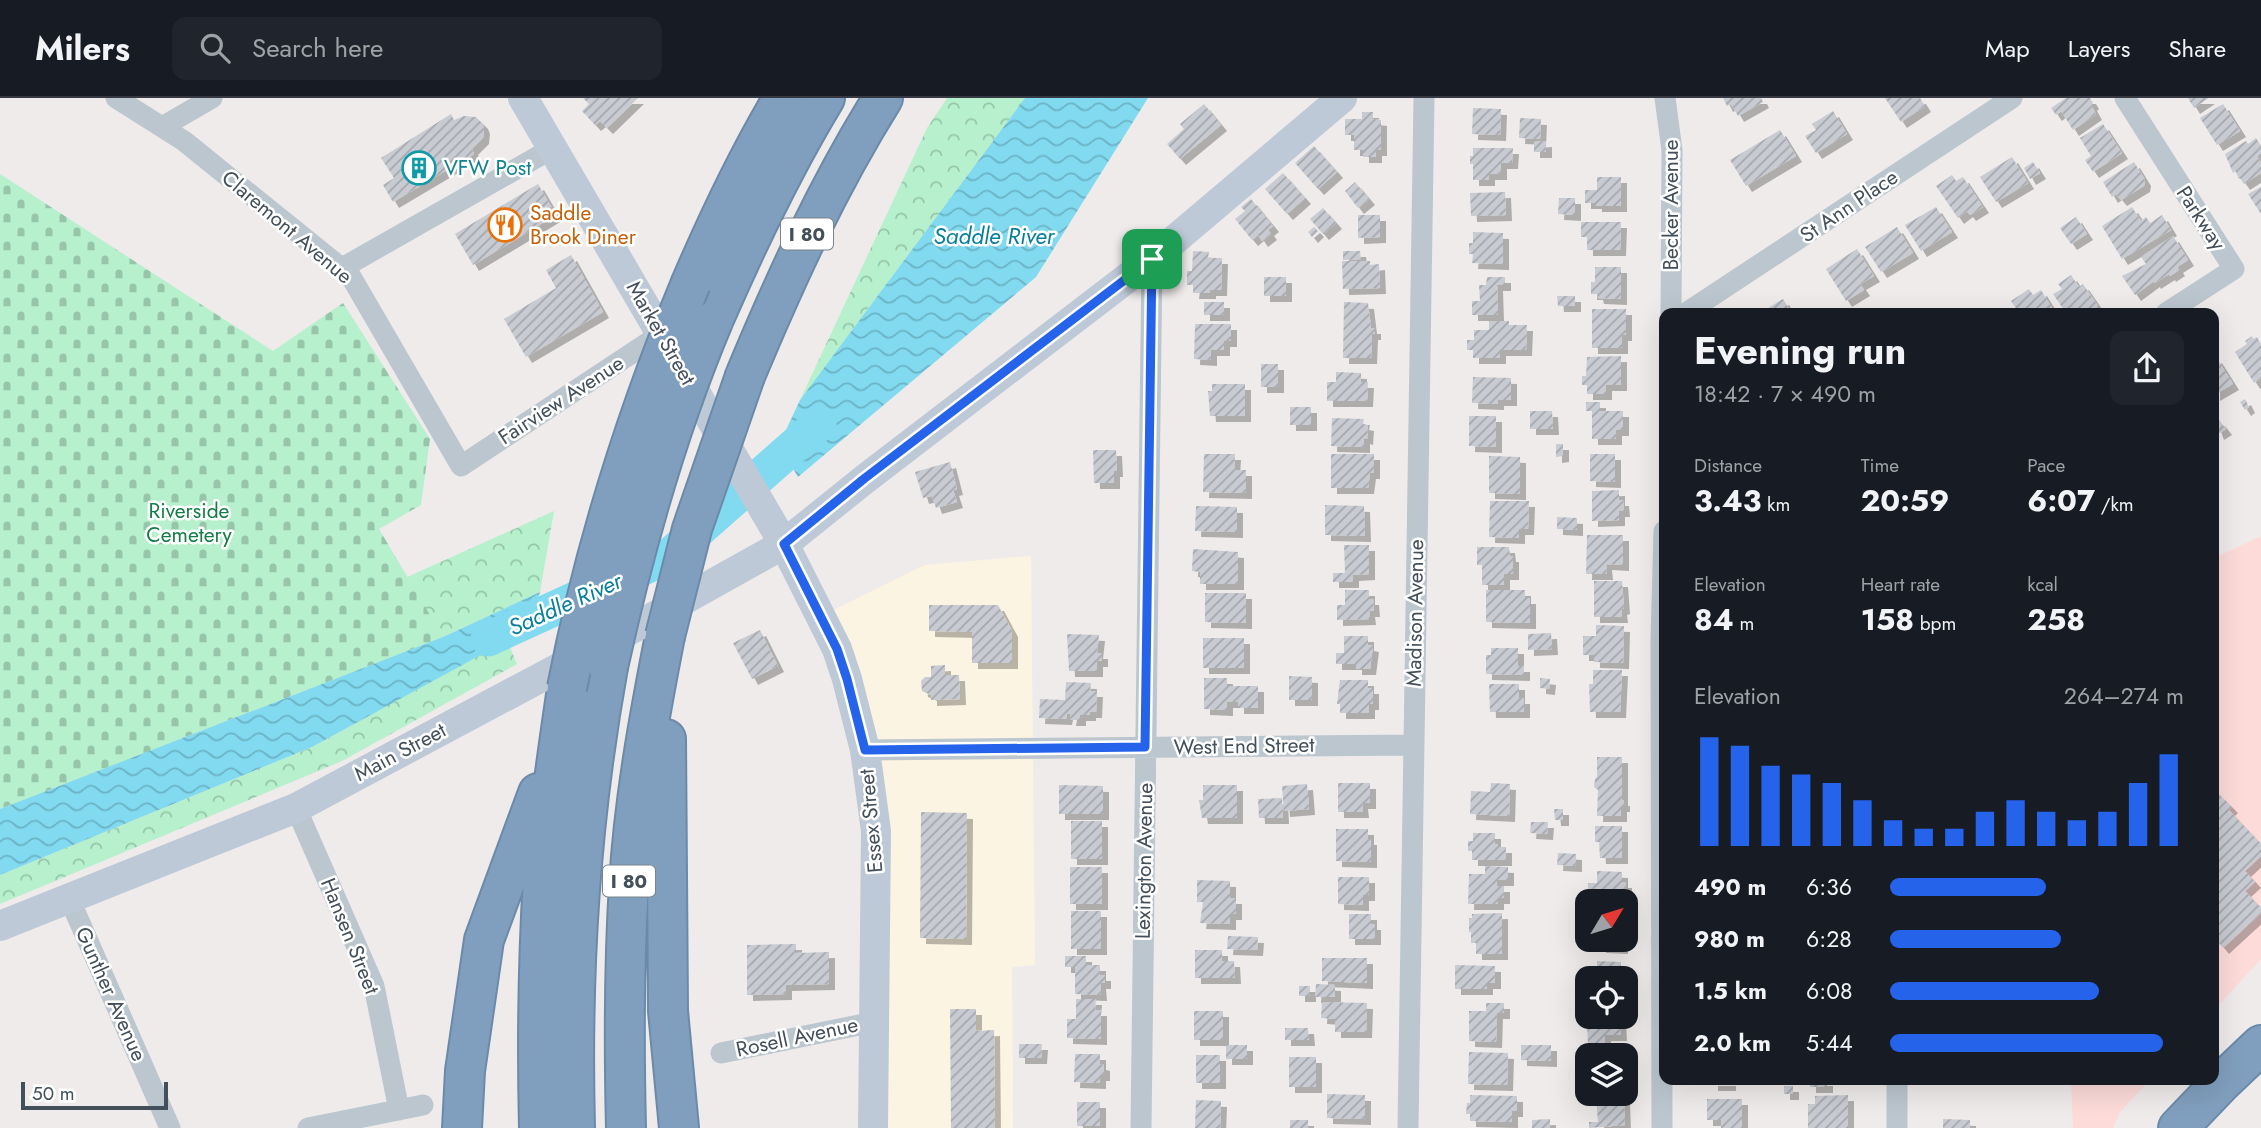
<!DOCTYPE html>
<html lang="en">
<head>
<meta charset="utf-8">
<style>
	:root { --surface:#171b24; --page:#20242c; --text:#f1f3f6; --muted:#9ea1a6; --line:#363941; --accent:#2563eb }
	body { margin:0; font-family:Jost,sans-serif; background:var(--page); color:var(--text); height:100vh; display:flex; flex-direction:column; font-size:26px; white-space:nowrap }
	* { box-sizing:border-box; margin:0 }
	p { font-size:23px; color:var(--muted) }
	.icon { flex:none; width:38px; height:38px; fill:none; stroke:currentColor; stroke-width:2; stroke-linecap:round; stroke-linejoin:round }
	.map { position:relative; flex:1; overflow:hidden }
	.details { position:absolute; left:1659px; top:210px; width:560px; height:777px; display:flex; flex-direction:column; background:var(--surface); border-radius:14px; box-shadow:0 7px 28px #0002 }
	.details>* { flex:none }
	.needle { width:46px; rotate:52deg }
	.controls { position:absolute; left:1575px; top:791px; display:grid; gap:14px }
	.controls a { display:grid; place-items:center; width:63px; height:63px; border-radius:14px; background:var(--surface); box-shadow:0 7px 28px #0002; font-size:35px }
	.scale { position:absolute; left:21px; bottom:18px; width:147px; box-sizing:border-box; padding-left:7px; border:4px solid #434f5a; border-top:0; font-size:19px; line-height:24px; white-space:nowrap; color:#434f5a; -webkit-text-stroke:5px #fff; paint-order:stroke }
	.pin { position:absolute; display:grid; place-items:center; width:60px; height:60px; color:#fff; margin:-30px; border-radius:14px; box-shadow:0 4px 10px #0006 }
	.round { display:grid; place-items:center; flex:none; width:74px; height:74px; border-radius:14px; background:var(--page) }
	.head { display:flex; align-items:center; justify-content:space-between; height:119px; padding:0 35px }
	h1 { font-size:38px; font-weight:700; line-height:52px }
	.metrics { display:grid; grid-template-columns:repeat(3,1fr); gap:10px; height:119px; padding:7px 35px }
	.metrics div { display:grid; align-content:center }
	.metrics b { font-size:30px; font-weight:700 }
	.metrics small { font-size:19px; font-weight:400 }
	.metrics p { font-size:19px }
	.chart { height:196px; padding:14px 35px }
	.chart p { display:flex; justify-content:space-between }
	.chart svg { width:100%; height:126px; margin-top:7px; stroke:var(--accent); stroke-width:6 }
	ul { padding:0 35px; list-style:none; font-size:23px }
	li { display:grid; grid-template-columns:112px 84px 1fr; align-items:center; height:52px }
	li i { height:18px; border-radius:9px; background:var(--accent) }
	header { display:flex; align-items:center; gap:42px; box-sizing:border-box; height:98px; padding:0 35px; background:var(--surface); border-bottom:2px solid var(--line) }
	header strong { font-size:33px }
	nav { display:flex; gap:38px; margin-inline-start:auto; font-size:24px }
	.search { width:490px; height:63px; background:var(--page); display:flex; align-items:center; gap:18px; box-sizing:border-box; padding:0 24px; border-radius:14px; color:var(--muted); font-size:26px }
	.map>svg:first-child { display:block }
</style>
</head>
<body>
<header>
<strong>Milers</strong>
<div class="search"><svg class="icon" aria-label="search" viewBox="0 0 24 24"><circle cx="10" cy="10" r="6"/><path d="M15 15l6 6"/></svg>Search here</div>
<nav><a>Map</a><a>Layers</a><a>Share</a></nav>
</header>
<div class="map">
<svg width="2261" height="1030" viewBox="0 0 2261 1030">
	<defs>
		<pattern id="forest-crowns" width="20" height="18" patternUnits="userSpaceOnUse" patternTransform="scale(1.75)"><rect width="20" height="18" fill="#b6f0cc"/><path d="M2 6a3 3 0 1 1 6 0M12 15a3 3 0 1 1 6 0" fill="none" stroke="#96c5a9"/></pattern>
		<pattern id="cemetery-stones" width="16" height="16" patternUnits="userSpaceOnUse" patternTransform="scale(1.75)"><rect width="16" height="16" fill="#b6f0cc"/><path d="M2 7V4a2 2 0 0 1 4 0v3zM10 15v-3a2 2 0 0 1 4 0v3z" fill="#96c5a9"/></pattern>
		<pattern id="water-waves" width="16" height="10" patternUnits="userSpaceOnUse" patternTransform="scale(1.75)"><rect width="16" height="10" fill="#81daf0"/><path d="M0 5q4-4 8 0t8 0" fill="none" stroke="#6bb3c5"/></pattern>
		<pattern id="building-hatch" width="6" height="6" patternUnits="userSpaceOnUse" patternTransform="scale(1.75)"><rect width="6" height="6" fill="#c8cbd1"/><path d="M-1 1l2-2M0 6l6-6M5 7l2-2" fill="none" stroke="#a4a7ad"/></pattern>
		<filter id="shadow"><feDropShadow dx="6" dy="6" stdDeviation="0" flood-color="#0004"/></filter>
	</defs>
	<rect width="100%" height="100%" fill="#efebeb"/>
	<path fill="#fcf4e2" d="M1031,458l4,409 -23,2 1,161h-140l4,-258 -56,-254 104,-51z"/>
	<path fill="#fcdbd9" d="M2261,438v423l-47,51v-452z
		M2071,982h79l-30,32 -7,16h-40z"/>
	<path fill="url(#forest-crowns)" d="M947,0h78l-225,302 127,-272z
		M554,413l-14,81 -97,45 -443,172 336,-200z
		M507,542l10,24 -175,97 -342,143v-29l312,-128z"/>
	<path fill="url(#cemetery-stones)" d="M0,76l273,177 70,-48 87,136 -9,66 -42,24 64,108 -443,172z"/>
	<path fill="url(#water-waves)" d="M1025,0h123l-112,179 -238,200 -19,-32 21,-45z
		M540,494l-10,36 -218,119 -312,128v-66l443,-172z"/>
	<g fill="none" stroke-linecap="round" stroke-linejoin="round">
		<path stroke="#81daf0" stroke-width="35" d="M488,541l181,-83 150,-132"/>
	</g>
	<path fill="url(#building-hatch)" filter="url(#shadow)" d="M583,0h55l-31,30 -7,-7 -5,4 -13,-14 7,-7z
		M1723,0h38l2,4 -25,14 -7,-12 -4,2z
		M1885,0h35l5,8 -24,16z
		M2066,0h24l3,5 -2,2 5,9 -23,16 -12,-19 -5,4 -5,-7z
		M2188,0h21l-15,10z
		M1204,6l17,21 -41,34 -13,-15 17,-15 -4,-5z
		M2223,6l17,27 -23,14 -17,-27z
		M1473,10l28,1 -1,26 -28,-1z
		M1833,13l14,23 -31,19 -11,-17 11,-6 -4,-6z
		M1362,14h11v7l8,1v30h-5v7h-13v-7h-9v-15h-9v-16h17z
		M451,16l3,6 10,-4 12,1 6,6 2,5 -1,10 -11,11 2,5 -81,48 -10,-17 11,-7 -13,-20z
		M1520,20l21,1 -1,20 -21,-1z
		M2103,26l19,29 -29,19 -8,-12 6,-4 -11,-18z
		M1780,32l16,26 -50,30 -16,-26z
		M2256,40l5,8v7l-4,3 4,7v10l-17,11 -9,-13 -2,2 -8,-19 21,-13 2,3z
		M1546,43v11h-12v-10z
		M1314,48l23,26 -19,17 -23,-26z
		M1473,50h40l-1,15h-11v11h-12v6h-16v-16h-3v-8h3z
		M2012,59l16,26 -32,19 -16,-25z
		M2033,64l7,11 -10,6 -6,-11z
		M2134,64l11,18 -1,6 -23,14 -5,-6 -4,3 -9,-15z
		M1283,75l22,25 -18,16 -22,-25z
		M1952,77l4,6 7,-4 20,30 -13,8 -3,-4 -9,7 -22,-32z
		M1597,79h24v29h-25v-3h-11v-13h12z
		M1355,84l14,17 -11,9 -13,-17z
		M538,86l18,31 -83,50 -18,-31z
		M2261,89v27l-13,-20z
		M1505,94l1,23 -35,1 -1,-23z
		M1559,100h16v17l-17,-1z
		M1251,101l22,27 -5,4 3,4 -9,7 -4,-6 -6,5 -17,-21 10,-8 -4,-4z
		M1936,109l16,25 -31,19 -16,-26z
		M2132,109l9,14 5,-4 4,6 12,-8 9,15 -49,29 -20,-33z
		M1323,110l13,15 -13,11 -13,-15z
		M1358,117h22v22l-22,1z
		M2076,119l11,17 -16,10 -11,-16z
		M1581,124h40l-1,28h-33v-13h-6z
		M1314,129l4,4 -6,6 -4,-5z
		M1897,129l16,26 -32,19 -16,-25z
		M1473,134l30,1v31l-31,-1 1,-9h-4v-11h4z
		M2173,138l15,24 -11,7 2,3 -9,6 -1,-2 -14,9 -1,-2 -19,14 -13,-19 24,-12 -5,-7z
		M1857,151l17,27 -14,8 4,6 -18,11 -20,-32z
		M1193,153l16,1 -1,6h14l-1,32h-11v3h-17l1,-8h-7v-14h5z
		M1343,153h17l1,8 -18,1z
		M571,157l32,57 -77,45 -22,-38 52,-31 -10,-18z
		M1342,163h28v4l9,-1 1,24 -37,1z
		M1595,169h26v32l-23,-1 -1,-4h-6v-12h4z
		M2071,177l8,12 4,-3 15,22 -8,7h-24l-13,-19 9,-5 -4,-5z
		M1264,179h22v19h-22z
		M1487,179h18v8h-8l1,30h-26v-14h8l-1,-16h7z
		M2029,191l4,6 8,-5 14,23h-36l-8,-12z
		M1557,198h18v10h-17z
		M1783,201l9,14h-32z
		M1204,204h20v13h-20z
		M1344,204l24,1 3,25h4v6h-3l-1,24h-28z
		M1592,211h34v26h-4v13h-30z
		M1489,223h20v4h18l-1,25h-26v8h-27v-8h-6v-10h7v-10h15z
		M1195,226h36v17h-7v9h-13v10l-17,-1z
		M2252,238l1,3 4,-2 4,7v34l-7,5 -19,-31 12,-8 -2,-3z
		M1621,258v29h-15v9h-19v-9h-5v-9h4l1,-19z
		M2216,259l17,27 -19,11v-36z
		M1261,266h17v23h-17z
		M1336,274l25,1v9h7l-1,19h-40v-19h9z
		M1473,279l38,1v22h-13v4l-26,-1z
		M1212,286h33v32h-35l-2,-25h4z
		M2245,301l4,8 -4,3 -5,-8z
		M1586,304h14v9h23v19h-7v9h-24v-28h-6z
		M1290,309h21v18h-21z
		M1530,313h22l1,18h-23z
		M1469,318h27v31l-27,-1z
		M1332,320l32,1 -1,5 5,1 -1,14 -3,-1v9l-33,-1z
		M2219,322l7,9 -8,5 -4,-11z
		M1556,346h7v12l-7,1z
		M1093,352h23l1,21h-3v12h-20z
		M1204,356h31l-1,16h12v23l-43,-1z
		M1331,356h43v19h-4l-2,15h-37z
		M1590,356h25v28l-25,-1z
		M1489,358l31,1v37l-31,-1z
		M950,364l7,27 -4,1 4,12 -21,6 -4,-12 -9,2 -8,-26z
		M1619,392v10h4l1,11h-5v9l-27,1v-30z
		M1490,403h39l-1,28h-9v9l-30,-1z
		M1325,407l39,1 1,30 -40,-1z
		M1196,408l41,1v25l-42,-1z
		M1557,419l20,1v12l-20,-1z
		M1587,437h36v30l-17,-1 1,10h-21z
		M1344,447h25v29l-16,1v7h-20v-9h12z
		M1477,449h32l1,9h3v18h-9v11h-22v-20h-5z
		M1193,451l45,3v32h-38v-12l-8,-1z
		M1594,483h28l2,27 -3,1 1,8h-28z
		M1345,492h24v9h4l1,12h-5l1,8 -33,1v-15h8z
		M1486,492h39v8h5v25l-44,-1z
		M1205,495h41v30l-41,-1z
		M929,507h69l14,26v32h-40v-31l-43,-1z
		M1596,527l28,1 -1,37 -29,-1v-7h-11v-19h13z
		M760,532l18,36 -26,13 -19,-36z
		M1551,535l1,16 -24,1v-16z
		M1067,536l32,1 -2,18h5v8h-5v10h-28z
		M1344,538h24v9l5,1 -3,23h-14v-5h-20v-11h8z
		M1203,540h41v30h-41z
		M1491,550h27v18h6v9l-38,-1v-19h5z
		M945,567v10h14l1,24 -29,1v-5l-9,-4 -1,-10 4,-4h6v-11z
		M1593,572h29l-2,42h-30l-1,-28h4z
		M1289,578l23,1v23h-23z
		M1204,580h23v8h31v22h-20v-6h-11v8l-23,-1z
		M1540,580l10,1 -1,10 -9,-1z
		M1340,582h28v8h5v16h-4v9h-29v-9h-3z
		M1066,584l25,1 -1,8h7l-1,21h-6v3h-10v5h-10l1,-6h-4l-1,5 -27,-1 1,-19 25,1z
		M1489,586h30v14h5v14h-34z
		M1597,659h25v43h2v6h-3v10h-24l1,-26 -4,-3 1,-8 2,-2z
		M1338,685h32v20h-8l1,9h-25z
		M1491,685l19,1 -1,32 -39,-2 1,-23 19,1z
		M1307,686l2,25 -25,2 -2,-25z
		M1059,687l44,1v28h-44z
		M1203,687h34v33h-35l-3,-18h4z
		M2219,696l13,13 -3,3 32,34v12l-16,15 10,11 -10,9 16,17v5l-38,35 -9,-11v-139z
		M1282,700l1,20h-24l-1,-19z
		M1554,711h9v11h-8z
		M921,714l46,1 -1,126 -46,-1z
		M1071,723h31v38h-31z
		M1531,724h17l-1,12 -17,-1z
		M1595,728h27v32h-22l-1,-16h-4z
		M1336,731h32v10h3v23l-35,-1z
		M1473,735h22v11h3v3h8v13h-34v-9h-4v-10h5z
		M1558,755l18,1v12l-19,-1z
		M1485,768l23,1v13h-11v6h7v12h-6v6h-30l1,-30h16z
		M1070,769h32v37h-32z
		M1597,773l25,1v10h4v10l-4,-1v9l-34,1v-18h9z
		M1338,779h31v18h-6v10l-25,-1z
		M1197,782l33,1v17h6v16h-6v10l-30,-1 3,-21h-6z
		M1071,813h30v38h-30z
		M1502,815v41h-26v-11h-5v-11h-2v-14h3v-4z
		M1349,816h22v10h4v15h-26z
		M1228,838l30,1 -1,13 -30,-1z
		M1588,842h34v8l-22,-1v-4h-12z
		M796,846v9l33,-1v32l-43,1v9l-39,1v-50z
		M1195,852h27v11h12l1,17h-40z
		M1065,858h21v9h14v10h5v8h-5l1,12 -26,-1v-27h-10z
		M1322,860h45v25l-45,-2z
		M1597,863l24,1v16h-35v-4h11z
		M1455,867l40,1v17h-8v6h-32z
		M1316,886l19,1v12h-20z
		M1299,888h11v10h-11z
		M1076,901h20l-1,11h6v29l-34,-1v-19h9z
		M1322,904l45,1 -1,29h-31v-13l-14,-1z
		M1486,905h18v10h-7l-1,29 -27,-1v-30h17z
		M950,911h26v22l18,-1 1,98h-44z
		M1194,913h29v29h-29z
		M1597,919h23l1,18h-16v9h-17l-1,-18h10z
		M1285,930h23l1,12h-24z
		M1019,946h23l-1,14h-22z
		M1226,947h21v14h-21z
		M1521,947h30v16l-30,-1z
		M1469,954l39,1 -1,32 -39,-1z
		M1596,955h25v2h-25z
		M1075,956h25v10l4,1v10h-4v8l-26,-1z
		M1196,957h24v28h-24z
		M1289,959h27v30h-27z
		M1712,982h18v5h-18z
		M1810,982h17v7h-17z
		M1784,988h9v8h-9z
		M1327,996l38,1v24l-38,-1z
		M1470,997l47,1v15h-5v11l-42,-1v-7h-4l1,-11h3z
		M1848,997v33h-40v-24h7v-8z
		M1596,998h28l1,29 -36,3v-6h9z
		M1707,1001h35v29h-21v-8h-14z
		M1196,1002l25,1 -1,27h-25z
		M1077,1004h23v24h-23z
		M1550,1021v9h-18v-8z
		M1943,1021l27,1v8h-27z
		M1290,1022h18v8h-18z"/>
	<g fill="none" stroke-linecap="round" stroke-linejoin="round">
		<defs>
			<path id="highway" d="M691,185c27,-63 57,-126 92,-185
				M713,223c33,-76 69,-152 112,-223
				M745,278c40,-96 83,-190 138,-278
				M666,641l2,272 11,117
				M462,1030l3,-57 19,-131 54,-147
				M539,1030c-2,-83 -1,-167 4,-250 5,-63 15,-127 24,-190
				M575,1030c-4,-158 5,-306 33,-461
				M626,1030c-2,-82 -2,-163 3,-244 5,-84 20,-166 36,-248
				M2178,1030l43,-45 40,-38"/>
		</defs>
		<use href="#highway" stroke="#6b8aaa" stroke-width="42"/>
		<path stroke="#bbc6cf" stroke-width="21" d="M116,0l68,43 166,134 111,191 200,-132
			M1665,0l7,52 -1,163
			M2125,0l109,171 -68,44
			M162,29l50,-29
			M342,170l211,-120
			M1686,215l326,-215
			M865,652l547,-5
			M296,710l78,178 25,124
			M69,800l101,230
			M721,955l153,-31
			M308,1030l115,-23
			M1141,1030l11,-869
			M1408,1030l16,-1030
			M1662,1030l-1,-487 3,-110
			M1897,1030v-48"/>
		<path stroke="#bdc9d6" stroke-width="30" d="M523,0l261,446 53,105 10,30 18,71 11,81 -3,297
			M0,828l296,-118 343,-183 145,-81 81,-65 287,-220 190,-161"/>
		<use href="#highway" stroke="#809fbe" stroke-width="38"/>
		<defs>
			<path id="highway-bridge" d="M665,538l27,-107 53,-153
				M608,569c26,-119 58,-234 105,-346
				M567,590c27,-140 69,-273 124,-405"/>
		</defs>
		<use href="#highway-bridge" stroke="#6b8aaa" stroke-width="42" stroke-linecap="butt"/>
		<use href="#highway-bridge" stroke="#809fbe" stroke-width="38"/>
	</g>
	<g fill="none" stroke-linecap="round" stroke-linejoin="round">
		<defs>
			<path id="route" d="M1152,161l-7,488 -280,3 -18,-71 -10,-30 -53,-105 81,-66z"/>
		</defs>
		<use href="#route" stroke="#fff" stroke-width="14"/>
		<use href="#route" stroke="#2563eb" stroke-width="9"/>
	</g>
	<defs>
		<symbol id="building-ring" viewBox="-11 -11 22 22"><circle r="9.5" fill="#fff" stroke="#0f9aa8" stroke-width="1.5"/><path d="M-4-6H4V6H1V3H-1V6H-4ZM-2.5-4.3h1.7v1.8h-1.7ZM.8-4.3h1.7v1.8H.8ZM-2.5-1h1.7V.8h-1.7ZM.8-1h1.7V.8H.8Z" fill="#0f9aa8"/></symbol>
		<symbol id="restaurant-ring" viewBox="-11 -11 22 22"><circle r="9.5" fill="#fff" stroke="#e8710a" stroke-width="1.5"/><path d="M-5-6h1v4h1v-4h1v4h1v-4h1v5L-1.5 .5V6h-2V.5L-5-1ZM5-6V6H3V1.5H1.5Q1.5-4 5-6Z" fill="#e8710a"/></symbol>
	</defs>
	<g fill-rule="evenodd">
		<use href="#building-ring" x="400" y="51" width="38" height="38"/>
		<use href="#restaurant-ring" x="486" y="108" width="38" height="38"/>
	</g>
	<g text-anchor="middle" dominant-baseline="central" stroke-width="5" stroke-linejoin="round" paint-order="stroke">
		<g fill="#fff" stroke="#7b848c" stroke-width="2">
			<rect x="781" y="120.5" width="52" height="31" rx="5"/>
			<rect x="603" y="767.5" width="52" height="31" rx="5"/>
		</g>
		<g font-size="19" font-weight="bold" fill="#434f5a">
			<text x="807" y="136">I 80</text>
			<text x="629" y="783">I 80</text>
		</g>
		<g font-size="21" fill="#0d838f" stroke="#fff" text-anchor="start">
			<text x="444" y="70">VFW Post</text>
		</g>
		<g font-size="21" fill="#434f5a" stroke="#fff">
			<text transform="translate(1671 107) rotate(-90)">Becker Avenue</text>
			<text transform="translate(1849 108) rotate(-34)">St Ann Place</text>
			<text transform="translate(2201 120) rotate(57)">Parkway</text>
			<text transform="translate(287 129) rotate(40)">Claremont Avenue</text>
			<text transform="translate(661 235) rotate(60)">Market Street</text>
			<text transform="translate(561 302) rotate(-33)">Fairview Avenue</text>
			<text transform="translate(1415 515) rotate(-89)">Madison Avenue</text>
			<text transform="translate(1244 648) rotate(-1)">West End Street</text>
			<text transform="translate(400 654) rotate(-28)">Main Street</text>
			<text transform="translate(871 723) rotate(-95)">Essex Street</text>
			<text transform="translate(1144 763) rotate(-89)">Lexington Avenue</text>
			<text transform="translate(350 838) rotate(68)">Hansen Street</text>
			<text transform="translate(111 896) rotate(66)">Gunther Avenue</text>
			<text transform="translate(797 939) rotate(-12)">Rosell Avenue</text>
		</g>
		<g font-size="21" fill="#c56008" stroke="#fff" text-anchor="start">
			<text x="530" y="115">Saddle<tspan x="530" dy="24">Brook Diner</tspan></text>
		</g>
		<g font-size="21" fill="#127d46" stroke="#fff">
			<text x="189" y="413">Riverside<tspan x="189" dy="24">Cemetery</tspan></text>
		</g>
		<g font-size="23" font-style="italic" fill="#067e9c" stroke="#fff">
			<text x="994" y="138">Saddle River</text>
			<text transform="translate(565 506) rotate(-24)">Saddle River</text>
		</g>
	</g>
</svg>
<div class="controls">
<a><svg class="needle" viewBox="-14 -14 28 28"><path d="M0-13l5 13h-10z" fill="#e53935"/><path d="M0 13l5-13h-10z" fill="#9ea1a6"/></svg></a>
<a><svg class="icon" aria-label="locate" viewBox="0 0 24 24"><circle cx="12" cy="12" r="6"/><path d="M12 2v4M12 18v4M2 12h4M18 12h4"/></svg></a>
<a><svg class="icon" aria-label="layers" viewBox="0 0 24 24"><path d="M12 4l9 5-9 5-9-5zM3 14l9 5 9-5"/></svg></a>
</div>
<div class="scale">50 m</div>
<div class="pin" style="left:1152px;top:161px;background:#1e9e55"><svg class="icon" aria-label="arrive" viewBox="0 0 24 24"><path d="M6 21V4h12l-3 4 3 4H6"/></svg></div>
<section class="details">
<div class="head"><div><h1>Evening run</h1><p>18:42 · 7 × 490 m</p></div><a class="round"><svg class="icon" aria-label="share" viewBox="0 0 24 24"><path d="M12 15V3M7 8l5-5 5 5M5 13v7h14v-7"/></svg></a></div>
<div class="metrics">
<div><p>Distance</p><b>3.43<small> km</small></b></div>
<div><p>Time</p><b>20:59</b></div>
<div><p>Pace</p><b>6:07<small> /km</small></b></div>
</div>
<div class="metrics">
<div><p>Elevation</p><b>84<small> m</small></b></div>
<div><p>Heart rate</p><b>158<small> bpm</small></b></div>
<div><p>kcal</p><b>258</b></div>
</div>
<div class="chart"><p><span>Elevation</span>264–274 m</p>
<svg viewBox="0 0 160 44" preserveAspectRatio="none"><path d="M5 44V6M15 44V9M25 44V16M35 44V19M45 44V22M55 44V28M65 44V35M75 44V38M85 44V38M95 44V32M105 44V28M115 44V32M125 44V35M135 44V32M145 44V22M155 44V12"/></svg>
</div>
<ul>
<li><b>490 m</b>6:36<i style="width:53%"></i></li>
<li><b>980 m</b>6:28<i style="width:58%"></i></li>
<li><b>1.5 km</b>6:08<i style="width:71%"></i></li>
<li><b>2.0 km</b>5:44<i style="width:93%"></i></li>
</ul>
</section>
</div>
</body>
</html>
